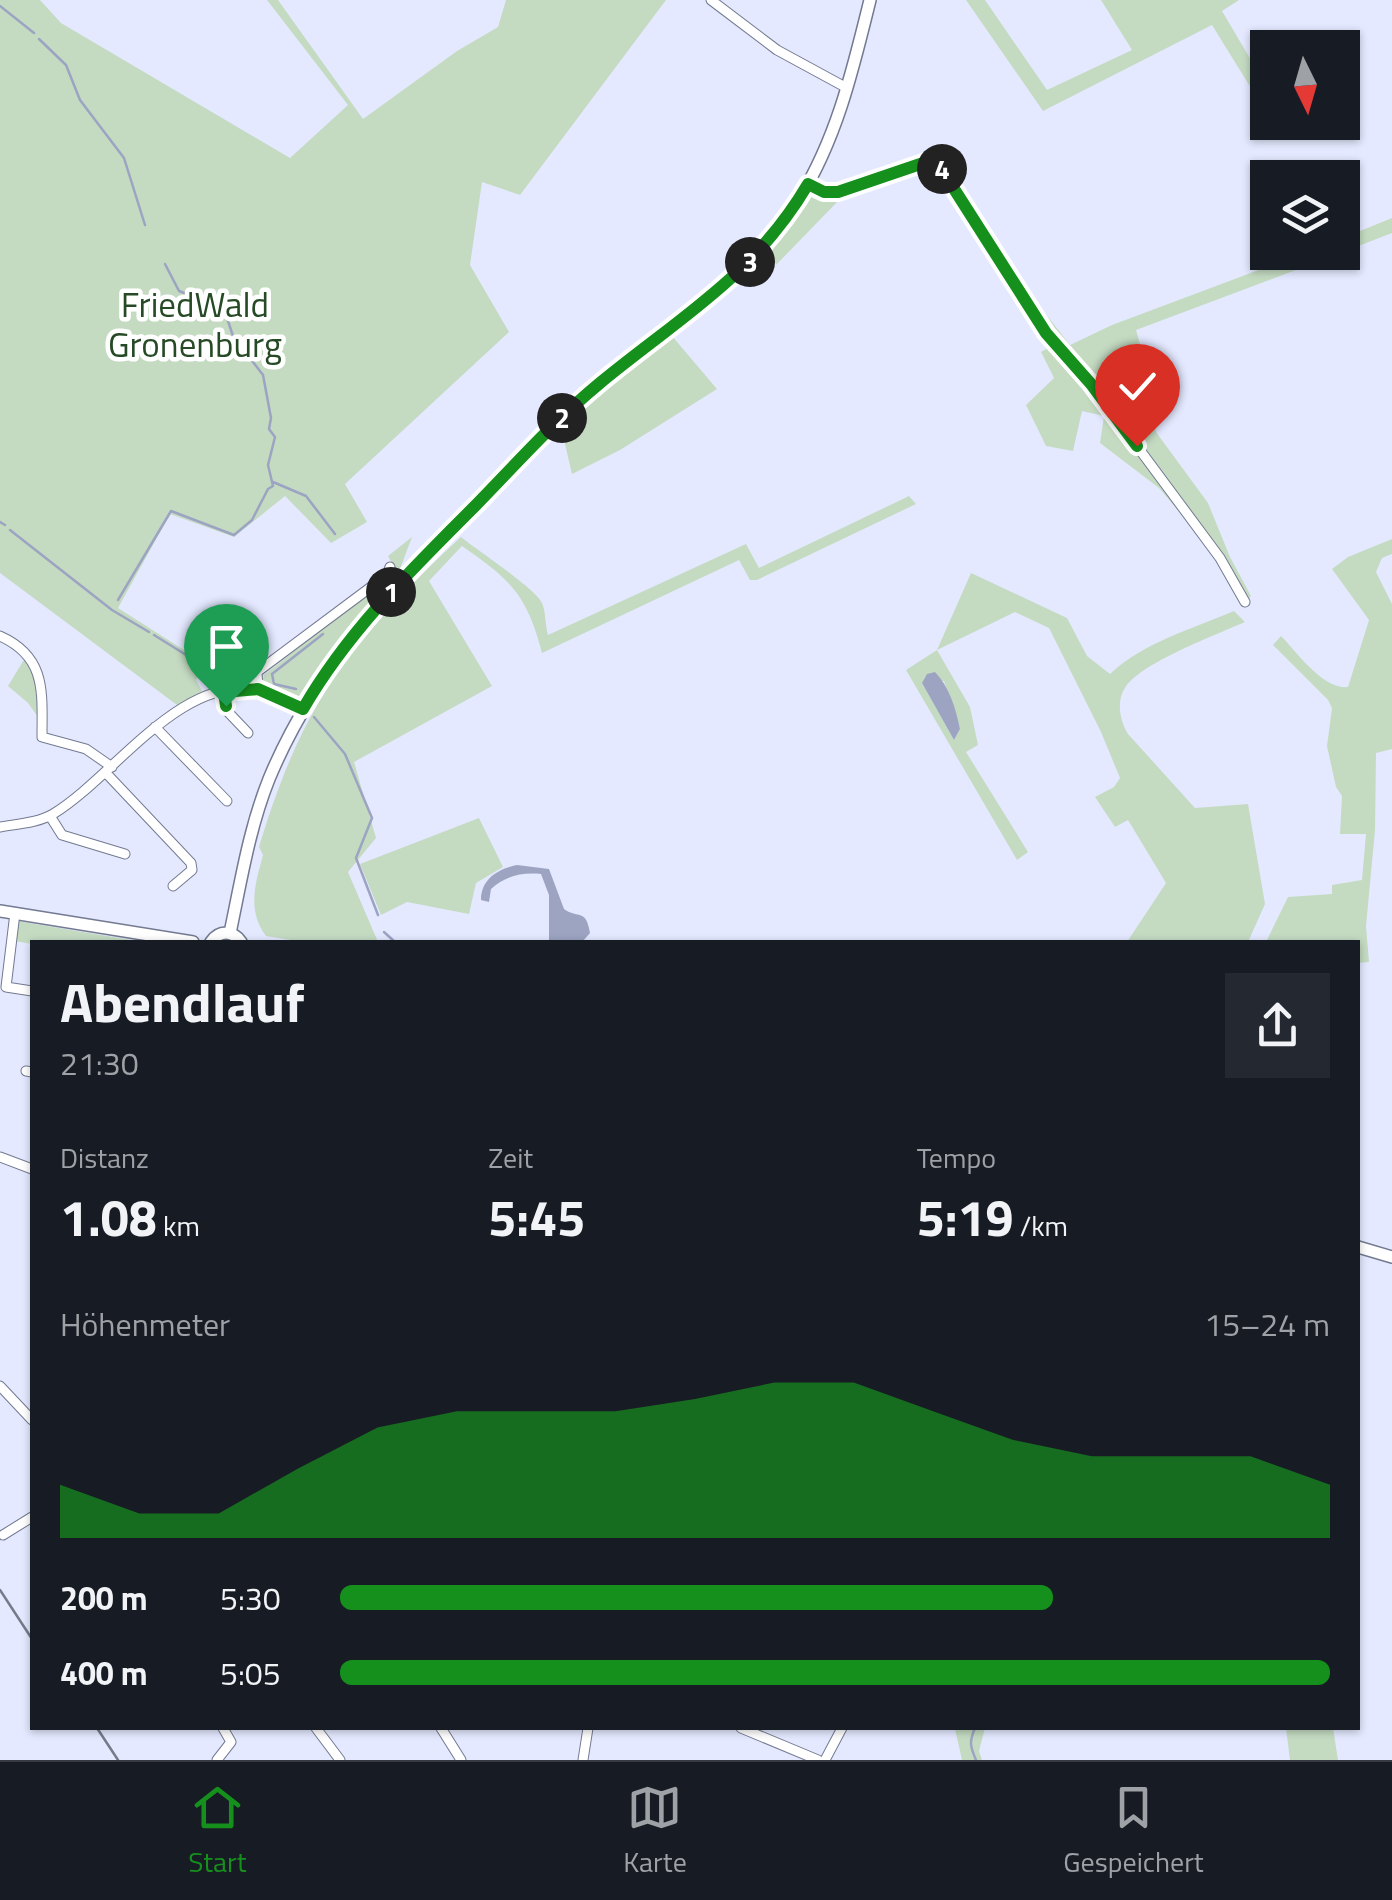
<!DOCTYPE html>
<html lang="de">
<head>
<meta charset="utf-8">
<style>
	:root { --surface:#171b24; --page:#242831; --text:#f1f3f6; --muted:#9ea1a6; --line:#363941; --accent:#16901d }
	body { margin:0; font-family:"Titillium Web",sans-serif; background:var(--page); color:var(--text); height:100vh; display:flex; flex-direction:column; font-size:38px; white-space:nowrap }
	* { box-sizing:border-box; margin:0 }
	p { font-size:32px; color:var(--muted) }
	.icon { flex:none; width:55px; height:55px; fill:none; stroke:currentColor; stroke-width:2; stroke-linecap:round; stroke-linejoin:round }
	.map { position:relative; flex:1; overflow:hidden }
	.details { position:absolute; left:30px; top:940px; width:1330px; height:790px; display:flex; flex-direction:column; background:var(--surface); border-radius:0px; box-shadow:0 2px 8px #0004 }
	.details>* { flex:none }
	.needle { width:65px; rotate:175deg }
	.tools { position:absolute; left:1250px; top:30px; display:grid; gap:20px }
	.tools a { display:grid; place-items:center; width:110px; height:110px; border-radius:0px; background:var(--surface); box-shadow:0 2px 8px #0004; font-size:50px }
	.pin { position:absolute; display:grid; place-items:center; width:85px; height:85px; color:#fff; margin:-102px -42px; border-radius:50% 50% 50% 0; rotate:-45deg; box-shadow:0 0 10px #0007 }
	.pin .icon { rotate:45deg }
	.km { position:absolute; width:50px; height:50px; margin:-25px; border-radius:50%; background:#222; color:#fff; font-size:28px; line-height:50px; text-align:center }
	.round { display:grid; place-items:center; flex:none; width:105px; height:105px; border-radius:0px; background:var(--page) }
	.summary { display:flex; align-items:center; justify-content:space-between; height:170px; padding:0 30px }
	h1 { font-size:55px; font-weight:700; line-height:75px }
	.figures { display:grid; grid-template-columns:repeat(3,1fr); gap:15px; height:170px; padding:10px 30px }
	.figures div { display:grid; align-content:center }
	.figures b { font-size:50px; font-weight:700 }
	.figures small { font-size:28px; font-weight:400 }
	.figures p { font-size:28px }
	.chart { height:280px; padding:20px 30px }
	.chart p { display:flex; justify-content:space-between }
	.chart svg { width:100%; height:180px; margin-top:10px; fill:var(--accent); opacity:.7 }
	ul { padding:0 30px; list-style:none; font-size:32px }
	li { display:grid; grid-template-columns:160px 120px 1fr; align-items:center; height:75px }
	li i { height:25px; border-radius:12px; background:var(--accent) }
	.tab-bar { display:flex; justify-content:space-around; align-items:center; height:140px; border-top:2px solid var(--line); background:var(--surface); font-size:28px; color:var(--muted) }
	.tab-bar a { display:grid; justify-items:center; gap:5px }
	.tab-bar .active { color:var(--accent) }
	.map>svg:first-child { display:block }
</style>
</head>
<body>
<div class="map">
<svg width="1392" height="1760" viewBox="0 0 1392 1760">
	<rect width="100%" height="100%" fill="#e4e9ff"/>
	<path fill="#c4dbc2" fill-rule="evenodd" d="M0,0h40l21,23 229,135 58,-53 -81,-105h11l85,119 94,-68 41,-24 8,-27h160l-146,195 -38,-13 -12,83 39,67 -164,152 22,38 -36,21 -46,-47 -51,41 -64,-23 -52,94 88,56 -10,16 6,11 -25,14 -177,-132z
		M966,0h19l62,90 85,-40 -31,-50h138l-17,11 45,76v27l-55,-89 -169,86z
		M845,192l-4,6 -65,67 -5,-15 40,-54z
		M1392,218v15l-49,19v-14z
		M1304,253h37l-205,77 15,53 5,49 52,71 22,54 21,39 -5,5 -41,-59 -46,-54 -59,-45 4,-27 -22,-5 -9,40 -27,-5 -20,-41 28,-27 -13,-26 9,-5 -44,-71 6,-5 58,74 42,-20z
		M672,336l45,53 -97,61 -48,24 -11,-47z
		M909,496l7,8 -159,76h-7l-11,-20 -197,93c-15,-58 -31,-73 -80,-107l-33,35 63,105 -138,76 22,76 -28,34 30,70h-75l-37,-6c-19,-25 -11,-52 -3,-81l-4,-8c43,-144 93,-209 202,-310 16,13 75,52 81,66 4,9 3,22 6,32l198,-91 13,24z
		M412,537l-12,32 -47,56 -56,74 -35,-16 2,-8 132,-105 -8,-14z
		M1392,539v15l-10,4 -6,14 16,32v145l-16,4 -1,77 -9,96 3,36 -11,1v-21h-92l22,-45 44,-3v-9l30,-5 4,-46h-26l2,-38 -6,-9 -9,-41 5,-38 -4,-8 -55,-55 8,-9c16,16 42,54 67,51l21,-67 -37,-51 16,-12z
		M971,573l96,45 20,38 23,18c34,-32 82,-45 124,-63l11,11c-29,13 -105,41 -120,66 -9,13 -5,33 3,46l67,74 53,-4 17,100 -17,38h-121l39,-59 -38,-63 -13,7 -20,-30 19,-10 6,-9 -19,-46 -52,-104 -34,-16 -78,38 33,57 8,38 -12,7 62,100 -11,8 -111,-190 31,-20zM944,681l16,48 -6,11 -32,-57z
		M25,658c12,18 13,37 13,59l-10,-14 -20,-17z
		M479,818l24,49 -27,16 -7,31 -62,-12 -26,13 -21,-51z
		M17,921l126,21 -111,2 -18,-3z
		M985,1728l-6,23 3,9h-20l-7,-31z
		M1286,1728h47l5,32h-48z"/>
	<path fill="#9ca4c2" d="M935,672c14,14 21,37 25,57l-6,11 -32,-57 5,-9z
		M517,865l32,4 15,40c14,10 22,-1 26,24l-7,8 -34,1v-47l-8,-21c-19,-2 -36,2 -50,15l-2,13 -8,-2c0,-21 17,-31 36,-35z"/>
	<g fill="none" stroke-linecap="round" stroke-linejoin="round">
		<path stroke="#9ca4c2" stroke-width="2.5" d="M0,6l34,27
			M39,39l27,26 14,35 44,58 21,67
			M273,482l33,14 29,38
			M0,522l5,3
			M10,530l102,80 37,22
			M118,600l53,-89 63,24 18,-15 16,-31 5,-3 -5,-21 7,-28 -6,-8 2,-11 -8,-43 -30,-39 -7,-21 -9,-9 -38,-15 -14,-27
			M154,635l45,28
			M296,689l-22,-5 -2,-10 51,-40
			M314,717l31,37 27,64 -16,40 22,57
			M384,932l11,10
			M975,1728c-6,14 -5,18 1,32"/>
		<defs>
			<path id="minor" d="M711,0l66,50 70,38
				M808,184l16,8h14l97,-33 111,174 45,51 129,174 25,44
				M0,636c47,21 42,57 42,101l44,12 26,18
				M258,689l-1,-17 130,-97 3,-8
				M224,693l4,19 20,21
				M155,727l72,74
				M106,773l85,90 1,7 -19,16
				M50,816l12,19 63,19
				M0,827c17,-3 38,-4 53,-13 60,-36 128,-141 207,-124 15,3 29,11 43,19
				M15,913l-9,74 26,4
				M26,1071l6,1
				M0,1157l32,12
				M0,1386l32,34
				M3,1535l29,-18
				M316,1728l24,32
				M441,1728l20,32
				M741,1728l77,32
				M217,1760l14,-18 -8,-14
				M583,1760l5,-32
				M825,1760l17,-32"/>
			<path id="major" d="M0,911l193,31
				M230,933c11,-52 19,-104 39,-154 48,-116 126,-193 213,-281 39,-39 77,-80 119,-115 71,-59 148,-105 198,-184 38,-61 54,-130 71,-199
				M211,942c8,-12 22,-12 30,0
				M1358,1247l34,10"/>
		</defs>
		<use href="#minor" stroke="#737a91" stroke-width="11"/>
		<use href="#major" stroke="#737a91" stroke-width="14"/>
		<use href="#minor" stroke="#fff" stroke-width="9"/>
		<use href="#major" stroke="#fff" stroke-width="11"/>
		<path stroke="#767a89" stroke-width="2.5" d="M0,1590l32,49
			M97,1728l21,32"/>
	</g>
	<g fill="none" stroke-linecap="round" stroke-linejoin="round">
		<defs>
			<path id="route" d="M226,706l-2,-14 34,-3 45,20c45,-78 109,-140 172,-203 41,-42 80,-86 125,-123 80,-66 153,-106 208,-199l16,8h14l97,-33 111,174 45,51 46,62"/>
		</defs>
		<use href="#route" stroke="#fff" stroke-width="20"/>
		<use href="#route" stroke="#16901d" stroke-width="12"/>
	</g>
	<g text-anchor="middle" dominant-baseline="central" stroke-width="9" stroke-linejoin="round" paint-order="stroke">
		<g font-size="35" fill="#264a25" stroke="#fff">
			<text x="195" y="304">FriedWald<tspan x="195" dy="40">Gronenburg</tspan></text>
		</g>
	</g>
</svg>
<div class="tools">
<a><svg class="needle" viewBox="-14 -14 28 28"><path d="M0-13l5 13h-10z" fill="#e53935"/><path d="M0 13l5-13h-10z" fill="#9ea1a6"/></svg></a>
<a><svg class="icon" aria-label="layers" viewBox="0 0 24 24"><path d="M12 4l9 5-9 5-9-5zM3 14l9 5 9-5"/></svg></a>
</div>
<div class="pin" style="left:226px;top:706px;background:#1e9e55"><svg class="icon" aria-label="arrive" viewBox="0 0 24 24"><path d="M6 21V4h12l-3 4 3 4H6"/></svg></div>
<div class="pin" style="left:1137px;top:446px;background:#d93025"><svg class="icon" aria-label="check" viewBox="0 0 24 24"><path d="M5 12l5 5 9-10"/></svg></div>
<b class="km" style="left:391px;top:592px">1</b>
<b class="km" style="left:562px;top:418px">2</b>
<b class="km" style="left:750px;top:262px">3</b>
<b class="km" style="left:942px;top:169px">4</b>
<section class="details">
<div class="summary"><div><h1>Abendlauf</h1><p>21:30</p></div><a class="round"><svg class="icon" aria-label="share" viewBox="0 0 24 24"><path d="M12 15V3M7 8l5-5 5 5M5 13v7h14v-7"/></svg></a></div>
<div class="figures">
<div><p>Distanz</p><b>1.08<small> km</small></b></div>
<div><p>Zeit</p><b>5:45</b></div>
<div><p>Tempo</p><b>5:19<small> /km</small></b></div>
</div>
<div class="chart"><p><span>Höhenmeter</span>15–24 m</p>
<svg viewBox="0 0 160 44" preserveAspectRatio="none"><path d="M0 44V31L10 38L20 38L30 27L40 17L50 13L60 13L70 13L80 10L90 6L100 6L110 13L120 20L130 24L140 24L150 24L160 31V44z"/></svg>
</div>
<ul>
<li><b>200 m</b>5:30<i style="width:72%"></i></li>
<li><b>400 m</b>5:05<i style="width:100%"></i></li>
</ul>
</section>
</div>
<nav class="tab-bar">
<a class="active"><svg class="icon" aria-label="home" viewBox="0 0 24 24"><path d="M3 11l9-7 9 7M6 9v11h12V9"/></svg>Start</a>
<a><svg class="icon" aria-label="map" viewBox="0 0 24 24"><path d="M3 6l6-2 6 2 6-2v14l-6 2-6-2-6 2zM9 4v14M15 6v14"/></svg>Karte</a>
<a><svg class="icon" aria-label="saved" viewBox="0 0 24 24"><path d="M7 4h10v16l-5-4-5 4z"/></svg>Gespeichert</a>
</nav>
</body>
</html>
